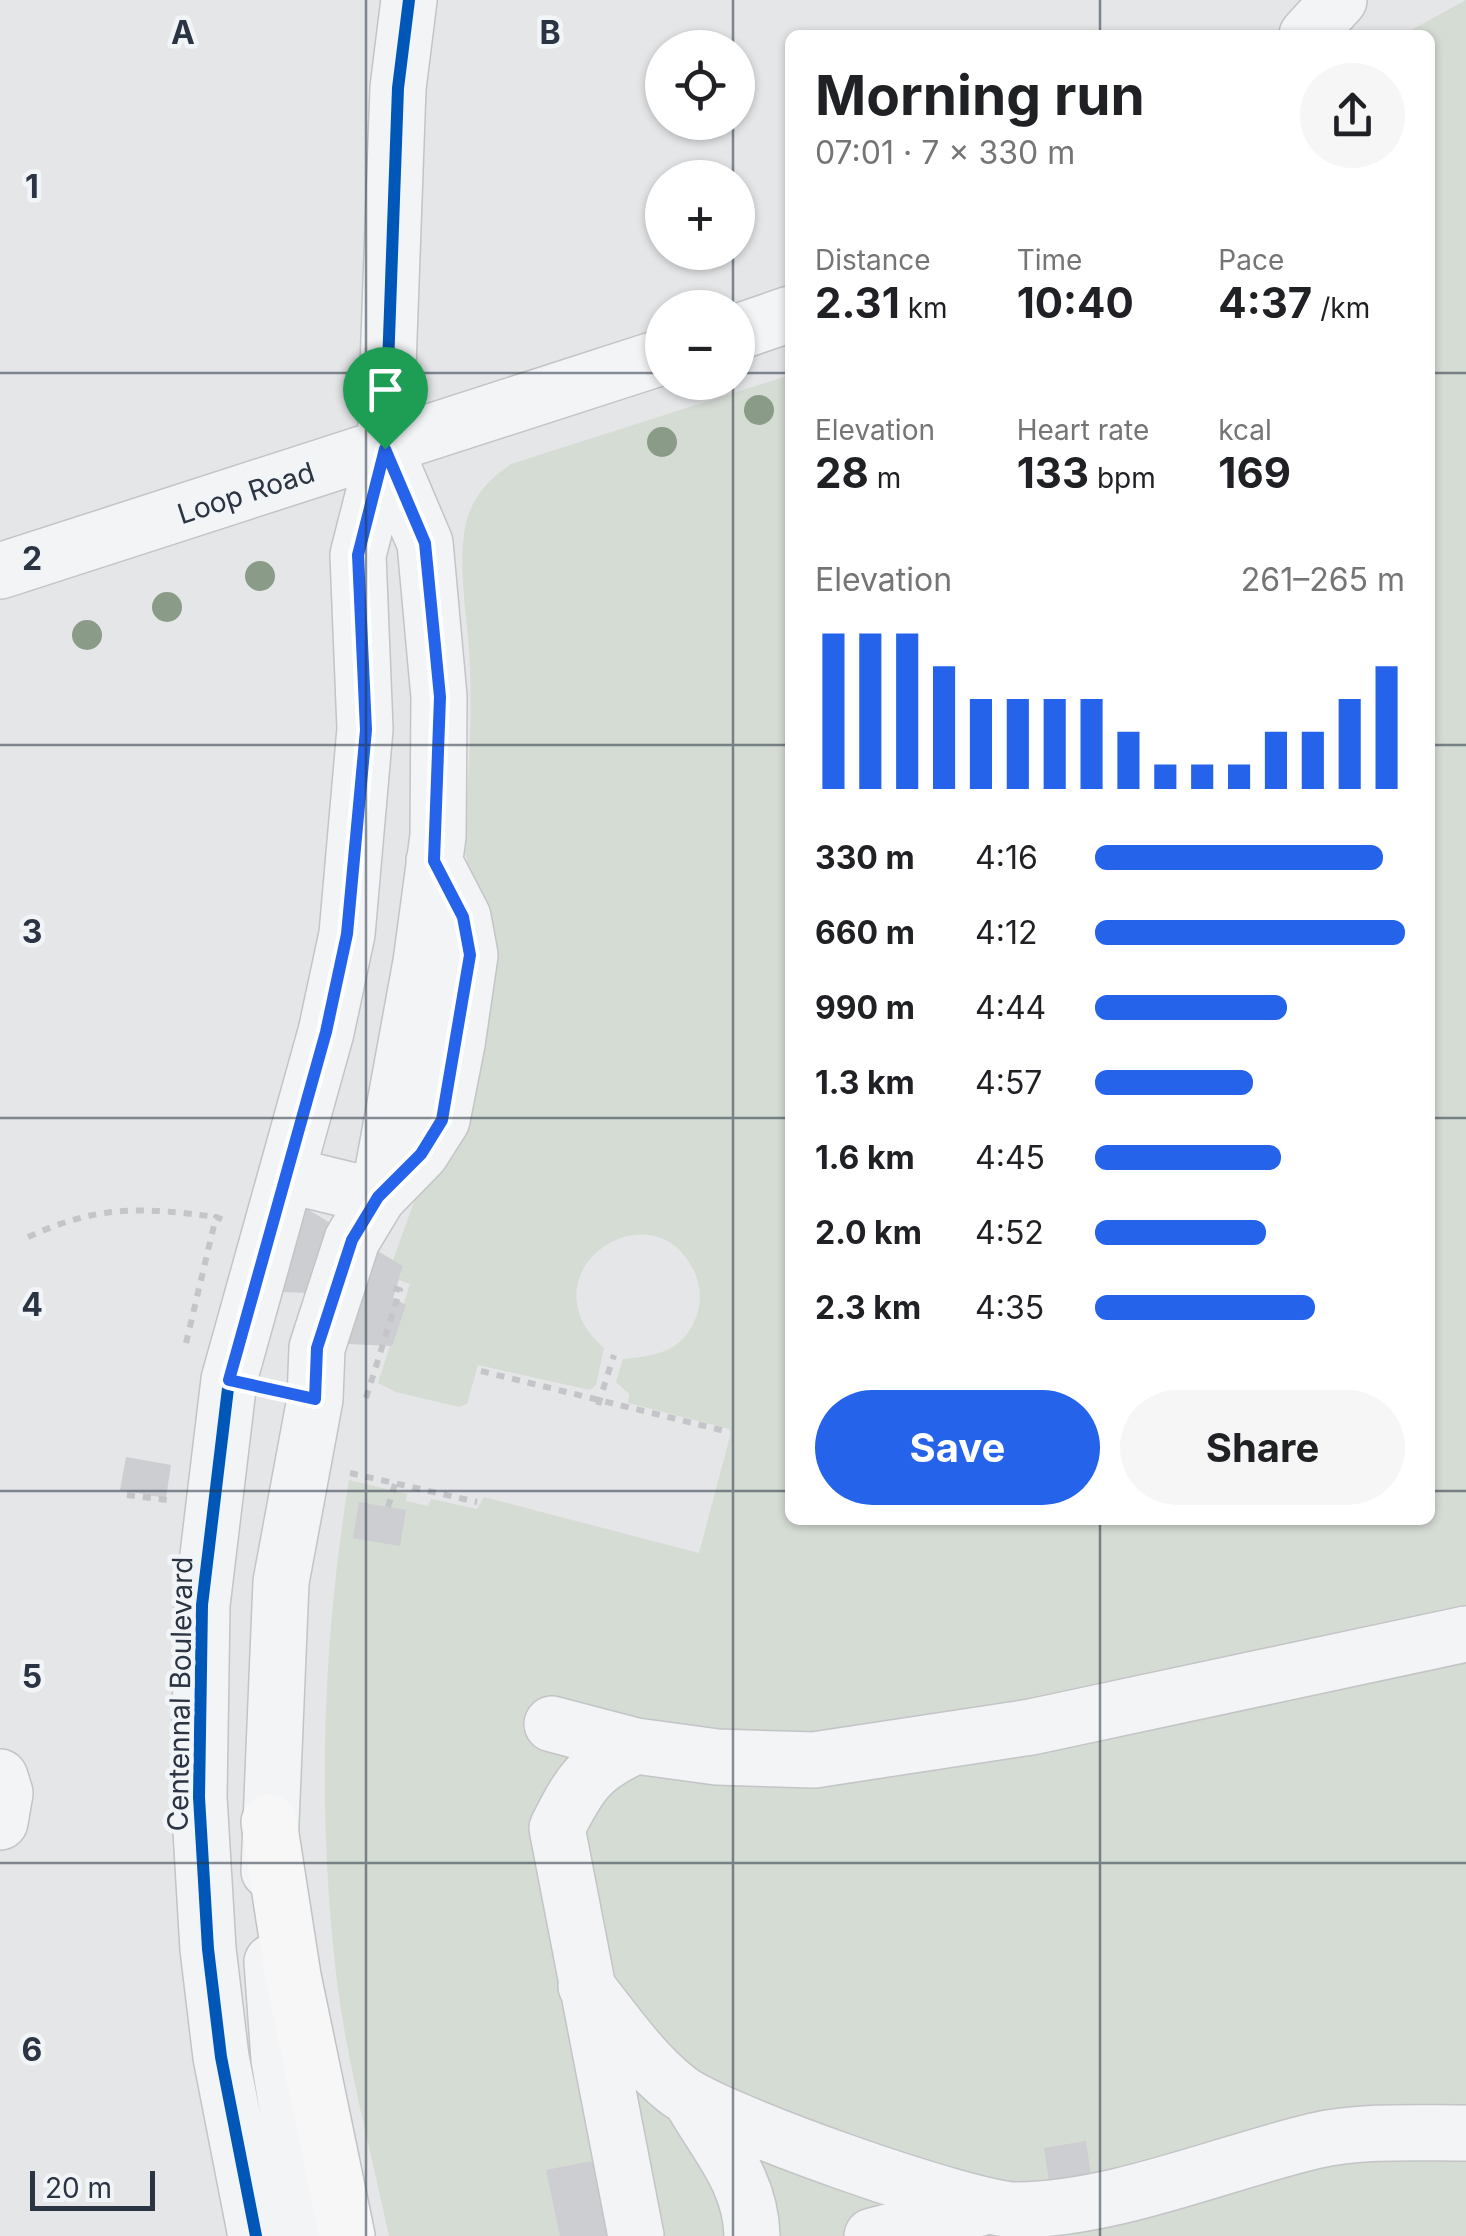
<!DOCTYPE html>
<html lang="en">
<head>
<meta charset="utf-8">
<style>
	:root { --surface:#fff; --page:#f6f6f6; --text:#202124; --muted:#757577; --accent:#2563eb }
	body { margin:0; font-family:Inter,sans-serif; background:var(--page); color:var(--text); height:100vh; display:flex; flex-direction:column; font-size:38px; white-space:nowrap }
	* { box-sizing:border-box; margin:0 }
	p { font-size:32px; color:var(--muted) }
	.icon { flex:none; width:55px; height:55px; fill:none; stroke:currentColor; stroke-width:2; stroke-linecap:round; stroke-linejoin:round }
	.map { position:relative; flex:1; overflow:hidden }
	.panel { position:absolute; left:785px; top:30px; width:650px; height:1495px; display:flex; flex-direction:column; background:var(--surface); border-radius:15px; box-shadow:0 2px 8px #0004 }
	.panel>* { flex:none }
	.tools { position:absolute; left:645px; top:30px; display:grid; gap:20px }
	.tools a { display:grid; place-items:center; width:110px; height:110px; border-radius:50%; background:var(--surface); box-shadow:0 2px 8px #0004; font-size:50px }
	.scale { position:absolute; left:30px; bottom:25px; width:125px; box-sizing:border-box; padding-left:10px; border:5px solid #2a3442; border-top:0; font-size:28px; line-height:35px; white-space:nowrap; color:#2a3442; -webkit-text-stroke:8px #f2f5f8; paint-order:stroke }
	.pin { position:absolute; display:grid; place-items:center; width:85px; height:85px; color:#fff; margin:-102px -42px; border-radius:50% 50% 50% 0; rotate:-45deg; box-shadow:0 0 10px #0007 }
	.pin .icon { rotate:45deg }
	.round { display:grid; place-items:center; flex:none; width:105px; height:105px; border-radius:52px; background:var(--page) }
	.head { display:flex; align-items:center; justify-content:space-between; height:170px; padding:0 30px }
	h1 { font-size:55px; font-weight:700; line-height:75px }
	.metrics { display:grid; grid-template-columns:repeat(3,1fr); gap:15px; height:170px; padding:10px 30px }
	.metrics div { display:grid; align-content:center }
	.metrics b { font-size:42px; font-weight:700 }
	.metrics small { font-size:28px; font-weight:400 }
	.metrics p { font-size:28px }
	.chart { height:280px; padding:20px 30px }
	.chart p { display:flex; justify-content:space-between }
	.chart svg { width:100%; height:180px; margin-top:10px; stroke:var(--accent); stroke-width:6 }
	.action { display:flex; gap:20px; margin-top:auto; padding:20px 30px }
	.action a { flex:1; height:115px; border-radius:60px; background:var(--accent); color:#fff; font-size:40px; font-weight:700; line-height:115px; text-align:center }
	.action a+a { background:var(--page); color:var(--text) }
	ul { padding:0 30px; list-style:none; font-size:32px }
	li { display:grid; grid-template-columns:160px 120px 1fr; align-items:center; height:75px }
	li i { height:25px; border-radius:12px; background:var(--accent) }
	.map>svg:first-child { display:block }
</style>
</head>
<body>
<div class="map">
<svg width="1466" height="2236" viewBox="0 0 1466 2236">
	<rect width="100%" height="100%" fill="#e4e6e8"/>
	<path fill="#d5dcd4" d="M1466,0v1615l-547,114 -196,9 -182,-31 -19,21 70,22 -38,34 69,452h-234c-18,-84 -41,-169 -52,-254 -20,-168 -15,-336 12,-502l58,14 -1,7 22,5 3,-7 46,10 7,-12 215,56 31,-117v-7l-102,-26 1,-9 -13,-12 7,-23c30,-3 57,-6 71,-37 8,-17 8,-36 -1,-53 -43,-85 -173,5 -89,79l-8,37 -6,5 -112,-25 -11,39 -8,3 -63,-15 -18,-9 32,-99 -11,-4 4,-14 -10,-6 21,-58 27,-32 28,-298 -5,-27c4,-59 8,-117 6,-176 -1,-46 -14,-101 -4,-146 6,-26 24,-45 45,-59l279,-89v1145h640v-1485h-28z
		M1466,1656v467l-421,73 -285,-73 -136,-107 -50,-109 17,-121 18,-13z
		M602,2033l357,176 -115,27h-194z
		M1466,2146v90h-534l354,-72z"/>
	<path fill="#ccced1" d="M292,1205l15,4 96,57 -10,32 13,7 -14,41 -87,-4 2,-49 -27,-1z
		M126,1457l45,8 -5,33 -46,-8z
		M359,1502l47,8 -6,36 -47,-8z
		M1086,2141l6,41 -42,6 -6,-40z
		M592,2161l10,50 10,-2 6,27h-58l-14,-66z"/>
	<g fill="none" stroke-linecap="round" stroke-linejoin="round">
		<defs>
			<path id="minor" d="M1307,35l32,-35
				M738,332l52,-18
				M0,571l662,-214
				M287,1175l91,22
				M378,1197l43,-235 17,-126 1,-139 -14,-154 -40,-94
				M552,1724l84,22 81,11 97,3 217,-33 435,-93
				M0,1777l5,16 -5,29
				M269,1871l12,-289 34,-183 2,-51 35,-108 26,-43 43,-44 21,-33 15,-76 13,-89 -7,-38 -29,-56
				M272,1962l7,97 29,177
				M586,1986c28,35 55,75 90,103 37,31 295,122 342,121 96,-1 204,-47 296,-69 47,-11 104,-8 152,-8
				M691,2100c26,46 60,81 61,136
				M256,2236l-35,-179 -13,-108 -9,-152 3,-192 27,-225 97,-348 21,-98 18,-205 -7,-174 27,-106 13,-361 11,-88
				M636,2236l-79,-408c22,-44 33,-62 79,-82
				M872,2236l116,-30"/>
			<path id="major" d="M269,1822l24,154 54,260"/>
		</defs>
		<use href="#minor" stroke="#c2c4c6" stroke-width="58"/>
		<use href="#major" stroke="#c0c3c6" stroke-width="58"/>
		<path stroke="#c3c5c9" stroke-width="6" stroke-dasharray="8 8" stroke-linecap="butt" d="M28,1237c70,-32 113,-30 188,-20
			M186,1343l30,-126 8,3
			M481,1371l244,60
			M366,1398l34,-108 -13,-4
			M598,1405l16,-50
			M350,1473l127,29
			M127,1495l40,5
			M388,1507l7,-23"/>
		<use href="#minor" stroke="#f3f4f6" stroke-width="55"/>
		<use href="#major" stroke="#f7f7f7" stroke-width="55"/>
		<defs>
			<path id="cycleway" d="M256,2236l-35,-179 -13,-108 -9,-152 3,-192 27,-225 97,-348 21,-98 18,-205 -7,-174 27,-106 13,-361 11,-88"/>
		</defs>
		<use href="#cycleway" stroke="#f2f5f8" stroke-width="19"/>
		<use href="#cycleway" stroke="#0057b8" stroke-width="12"/>
	</g>
	<g fill="#8a9b87">
		<circle cx="759" cy="410" r="15"/>
		<circle cx="662" cy="442" r="15"/>
		<circle cx="260" cy="576" r="15"/>
		<circle cx="167" cy="607" r="15"/>
		<circle cx="87" cy="635" r="15"/>
	</g>
	<g fill="none" stroke-linecap="round" stroke-linejoin="round">
		<defs>
			<path id="route" d="M385,449l40,94 15,154 -6,164 29,56 7,38 -28,165 -21,34 -43,43 -26,43 -35,108 -2,51 -86,-19 97,-348 21,-98 19,-204 -8,-175z"/>
		</defs>
		<use href="#route" stroke="#fff" stroke-width="20"/>
		<use href="#route" stroke="#2563eb" stroke-width="12"/>
	</g>
	<path fill="none" stroke="#2a3442" stroke-width="2.5" stroke-opacity="0.55" d="M366,0v2236M733,0v48M1100,0v35M733,122v56M733,252v56M0,373h662M738,373h52M1430,373h36M733,382v1854M0,745h790M1430,745h36M0,1118h790M1430,1118h36M0,1491h790M1430,1491h36M1100,1520v716M0,1863h1466"/>
	<g text-anchor="middle" dominant-baseline="central" stroke-width="9" stroke-linejoin="round" paint-order="stroke">
		<g font-size="28" fill="#2a3442" stroke="#f2f5f8">
			<text transform="translate(246 493) rotate(-18)">Loop Road</text>
			<text transform="translate(180 1694) rotate(-89)">Centennal Boulevard</text>
		</g>
	</g>
	<g font-size="32" text-anchor="middle" font-weight="bold" fill="#2a3442" stroke="#f2f5f8" stroke-width="9" stroke-linejoin="round" paint-order="stroke">
		<text x="183" y="44">A</text>
		<text x="550" y="44">B</text>
		<text x="32" y="198">1</text>
		<text x="32" y="570">2</text>
		<text x="32" y="943">3</text>
		<text x="32" y="1316">4</text>
		<text x="32" y="1688">5</text>
		<text x="32" y="2061">6</text>
	</g>
</svg>
<div class="tools">
<a><svg class="icon" aria-label="locate" viewBox="0 0 24 24"><circle cx="12" cy="12" r="6"/><path d="M12 2v4M12 18v4M2 12h4M18 12h4"/></svg></a>
<a>+</a>
<a>−</a>
</div>
<div class="scale">20 m</div>
<div class="pin" style="left:385px;top:449px;background:#1e9e55"><svg class="icon" aria-label="arrive" viewBox="0 0 24 24"><path d="M6 21V4h12l-3 4 3 4H6"/></svg></div>
<section class="panel">
<div class="head"><div><h1>Morning run</h1><p>07:01 · 7 × 330 m</p></div><a class="round"><svg class="icon" aria-label="share" viewBox="0 0 24 24"><path d="M12 15V3M7 8l5-5 5 5M5 13v7h14v-7"/></svg></a></div>
<div class="metrics">
<div><p>Distance</p><b>2.31<small> km</small></b></div>
<div><p>Time</p><b>10:40</b></div>
<div><p>Pace</p><b>4:37<small> /km</small></b></div>
</div>
<div class="metrics">
<div><p>Elevation</p><b>28<small> m</small></b></div>
<div><p>Heart rate</p><b>133<small> bpm</small></b></div>
<div><p>kcal</p><b>169</b></div>
</div>
<div class="chart"><p><span>Elevation</span>261–265 m</p>
<svg viewBox="0 0 160 44" preserveAspectRatio="none"><path d="M5 44V6M15 44V6M25 44V6M35 44V14M45 44V22M55 44V22M65 44V22M75 44V22M85 44V30M95 44V38M105 44V38M115 44V38M125 44V30M135 44V30M145 44V22M155 44V14"/></svg>
</div>
<ul>
<li><b>330 m</b>4:16<i style="width:93%"></i></li>
<li><b>660 m</b>4:12<i style="width:100%"></i></li>
<li><b>990 m</b>4:44<i style="width:62%"></i></li>
<li><b>1.3 km</b>4:57<i style="width:51%"></i></li>
<li><b>1.6 km</b>4:45<i style="width:60%"></i></li>
<li><b>2.0 km</b>4:52<i style="width:55%"></i></li>
<li><b>2.3 km</b>4:35<i style="width:71%"></i></li>
</ul>
<div class="action"><a>Save</a><a>Share</a></div>
</section>
</div>
</body>
</html>
